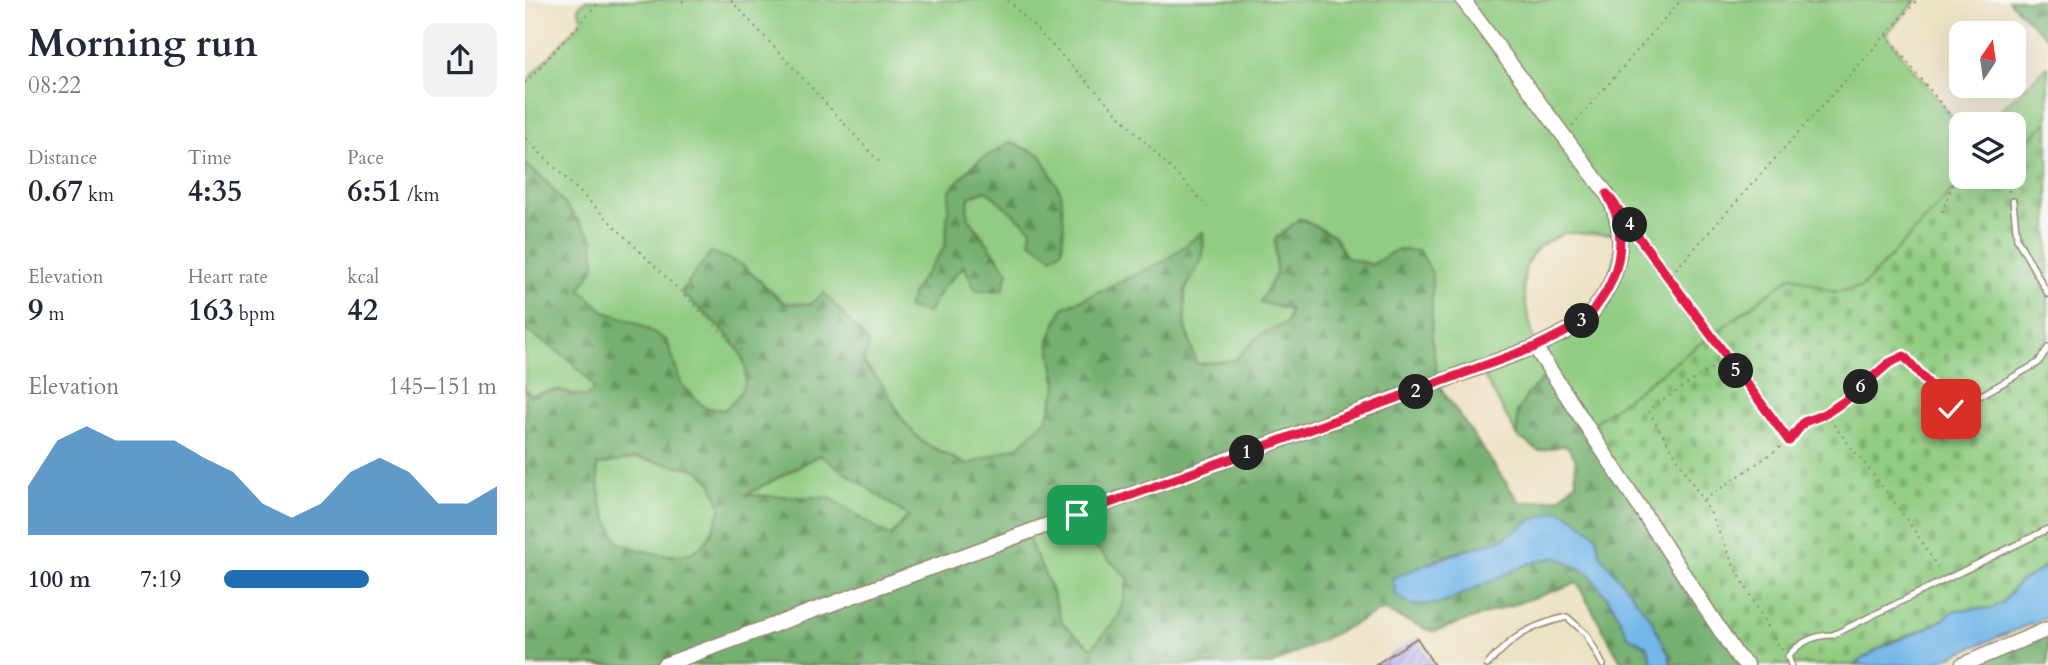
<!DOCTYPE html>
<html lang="en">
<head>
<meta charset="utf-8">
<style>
	:root { --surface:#fff; --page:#f2f2f3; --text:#1f2937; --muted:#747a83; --accent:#1f6fb2 }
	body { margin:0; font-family:Cardo,serif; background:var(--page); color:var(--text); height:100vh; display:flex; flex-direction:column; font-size:26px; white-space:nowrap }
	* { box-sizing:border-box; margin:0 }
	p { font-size:23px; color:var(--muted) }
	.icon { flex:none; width:38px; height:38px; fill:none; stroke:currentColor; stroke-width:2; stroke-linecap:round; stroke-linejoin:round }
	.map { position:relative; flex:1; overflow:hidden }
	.details { display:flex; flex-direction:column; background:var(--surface); width:525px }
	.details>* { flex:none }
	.needle { width:46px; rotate:13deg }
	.fabs { position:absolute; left:1424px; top:21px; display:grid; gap:14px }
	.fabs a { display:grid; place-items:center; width:77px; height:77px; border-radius:14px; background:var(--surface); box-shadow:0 7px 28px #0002; font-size:35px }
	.pin { position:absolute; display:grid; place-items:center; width:60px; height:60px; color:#fff; margin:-30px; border-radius:14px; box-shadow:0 4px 10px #0006 }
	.km { position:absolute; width:35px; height:35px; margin:-18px; border-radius:50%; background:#222; color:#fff; font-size:19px; line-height:35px; text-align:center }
	.round { display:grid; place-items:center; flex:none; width:74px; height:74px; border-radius:14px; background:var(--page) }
	.headline { display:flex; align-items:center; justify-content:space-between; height:119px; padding:0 28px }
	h1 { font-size:38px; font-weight:700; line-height:52px }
	.metrics { display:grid; grid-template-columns:repeat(3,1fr); gap:10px; height:119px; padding:7px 28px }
	.metrics div { display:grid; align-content:center }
	.metrics b { font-size:30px; font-weight:700 }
	.metrics small { font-size:19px; font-weight:400 }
	.metrics p { font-size:19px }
	.chart { height:196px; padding:14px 28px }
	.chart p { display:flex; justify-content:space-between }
	.chart svg { width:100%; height:126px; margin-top:7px; fill:var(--accent); opacity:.7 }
	ul { padding:0 28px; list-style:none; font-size:23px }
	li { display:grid; grid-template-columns:112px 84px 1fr; align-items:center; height:52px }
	li i { height:18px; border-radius:9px; background:var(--accent) }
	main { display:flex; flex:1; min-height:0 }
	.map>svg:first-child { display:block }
</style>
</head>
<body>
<main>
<section class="details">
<div class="headline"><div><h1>Morning run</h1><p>08:22</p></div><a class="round"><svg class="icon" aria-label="share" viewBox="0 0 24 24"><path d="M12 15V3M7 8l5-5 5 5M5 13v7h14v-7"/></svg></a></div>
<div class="metrics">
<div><p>Distance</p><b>0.67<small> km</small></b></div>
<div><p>Time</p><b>4:35</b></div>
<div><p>Pace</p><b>6:51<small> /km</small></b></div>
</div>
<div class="metrics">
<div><p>Elevation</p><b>9<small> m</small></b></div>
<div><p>Heart rate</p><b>163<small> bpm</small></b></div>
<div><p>kcal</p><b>42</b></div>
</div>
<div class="chart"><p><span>Elevation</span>145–151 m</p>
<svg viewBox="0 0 160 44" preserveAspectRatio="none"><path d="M0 44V27L10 11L20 6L30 11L40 11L50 11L60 17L70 22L80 33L90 38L100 33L110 22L120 17L130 22L140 33L150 33L160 27V44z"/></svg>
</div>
<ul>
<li><b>100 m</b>7:19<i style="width:53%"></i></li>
</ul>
</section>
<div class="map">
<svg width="1523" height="665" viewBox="0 0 1523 665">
	<defs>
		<pattern id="forest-firs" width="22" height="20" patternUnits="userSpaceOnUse" patternTransform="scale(1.75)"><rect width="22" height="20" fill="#74b06f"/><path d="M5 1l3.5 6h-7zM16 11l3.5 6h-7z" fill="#608f5b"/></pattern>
		<pattern id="cemetery-stones" width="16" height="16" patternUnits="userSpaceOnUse" patternTransform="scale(1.75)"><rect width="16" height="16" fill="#90cc81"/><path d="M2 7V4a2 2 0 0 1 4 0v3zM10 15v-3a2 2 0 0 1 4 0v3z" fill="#7daf6f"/></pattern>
		<pattern id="building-hatch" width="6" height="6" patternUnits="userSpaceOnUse" patternTransform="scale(1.75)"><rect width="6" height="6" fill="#bbafee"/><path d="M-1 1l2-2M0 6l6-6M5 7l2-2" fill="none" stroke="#998fc0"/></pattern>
	</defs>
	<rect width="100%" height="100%" fill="#f6f6f2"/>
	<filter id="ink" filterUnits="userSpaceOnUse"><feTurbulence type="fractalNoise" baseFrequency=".0143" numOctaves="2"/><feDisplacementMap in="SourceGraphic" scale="14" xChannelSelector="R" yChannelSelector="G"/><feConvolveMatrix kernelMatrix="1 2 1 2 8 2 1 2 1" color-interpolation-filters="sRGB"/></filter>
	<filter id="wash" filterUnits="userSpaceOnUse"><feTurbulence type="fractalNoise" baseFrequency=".00686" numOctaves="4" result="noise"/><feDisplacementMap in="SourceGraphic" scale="28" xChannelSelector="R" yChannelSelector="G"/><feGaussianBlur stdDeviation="1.57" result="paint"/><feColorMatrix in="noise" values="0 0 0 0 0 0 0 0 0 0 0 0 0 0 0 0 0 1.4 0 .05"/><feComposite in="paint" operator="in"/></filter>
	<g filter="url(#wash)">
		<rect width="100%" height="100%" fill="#eee2c5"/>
		<path fill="#90cc81" stroke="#667b50" stroke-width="2" fill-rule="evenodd" d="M61,0h1331l-31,34 76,96v47h3l-104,111 -27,4 -42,-16 -205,152 -70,-16 1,25 -38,-68 -42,15 -6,-41v-70l-36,-23 -24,15 -25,-7 -13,-22 -59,3 1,35 -16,28 30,8 -3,13 -27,12 -25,25 -38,4c-7,-21 -18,-53 -11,-75 9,-24 20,-27 17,-56l-40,29 -100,46 -14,32 8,46 -10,33 -28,27 -52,19 -45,-23 -17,-19 -23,-39 -19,-22 -38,-68 -15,10 -26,-1 -43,-39 -60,28c34,33 99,74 43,118l-19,-2 -24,-24 -14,-43 -32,-19 -30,-10 -25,-23 13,-50 -48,-59 -20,-16v-81l57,-62 -4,-14zM516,155l-9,74 -46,-39 -16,6 -3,12 2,10 39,54 -44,-6 -21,21 -28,1 30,-41 5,-57zM1040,233l55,1 -14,58 -18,26 -53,28c-5,-28 -23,-72 1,-96 7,-8 20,-12 29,-17z
			M1523,66v56l-34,32v-30h-29z
			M0,330c26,16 53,32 70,59l-9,8 -29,-7 -27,5 -5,-6z
			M296,455l87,61 -18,21 -60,-39 -86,-3z
			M112,458l62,12 12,12 10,25c-4,12 -9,29 -19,39 -22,19 -61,5 -84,-4l-17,-38 -5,-39z
			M552,515l37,48 14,15 -9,38 -27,32 -29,-24 -15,-42 -23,-48z"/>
		<path fill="url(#forest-firs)" stroke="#586d46" stroke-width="2" fill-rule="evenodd" d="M1483,0h40v39z
			M485,142l31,13 20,38 3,33 -2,24 -10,7 -22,-16 1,-12 -45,-39 -16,6 -3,12 2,10 39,54 -5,18 -27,1 -12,-25 -21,21 -15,26 -21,-5 8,-20 30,-41 5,-57 25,-27z
			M0,164l20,16 48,59 2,28 -15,22 25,23 30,10 32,19 14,43 24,24 19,2c56,-44 -9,-85 -43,-118l30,-40 30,12 43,39 26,1 14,-11 45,50 -6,20 19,21 23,39 17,19 45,23 52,-19 28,-27 10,-33 -8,-46 14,-32 100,-46 40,-30v25l-18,34v37l12,36 38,-4 25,-25 27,-12 3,-13 -30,-8 16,-28 -1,-35 25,-21 34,18 13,22 25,7 24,-15 24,1 12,22v70l6,41 82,119 40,-5 16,-16 -1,-24 -9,-13 -27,6 -21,-14 -1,-25 12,-20 22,-21 196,294h-76l-2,-10 -69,-101 -4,-19 -65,-15 -28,19 -58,17 -53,23 98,1 40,-17 27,-6 32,16 25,34 14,29 19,10 6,19h-30l-46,-82 -144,49 -51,-22 -111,55h-746v-276l6,6 26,-5 29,7 8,-8c-16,-27 -43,-43 -69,-59zM295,455l88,61 -17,21 -61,-39 -84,-3zM112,458l62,12 12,12 10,25c-4,12 -9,29 -19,39 -22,19 -62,5 -84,-4l-17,-38 -4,-39zM553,515l13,28 37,35 -9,38 -27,32 -29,-24 -15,-42 -22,-48z
			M1523,629v36h-86z"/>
		<path fill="url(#cemetery-stones)" stroke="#667b50" stroke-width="2" d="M1523,122v444l-29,16 -17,21 -10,5 -37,2 -13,12 -53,20 -34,23h-108l-160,-237 205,-152 42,16 27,-4 104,-111h49v-23z"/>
		<path fill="#73b7e9" stroke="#577084" stroke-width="2" d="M1035,510l16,9 20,16 4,19 51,65 18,36 2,10h-18l-6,-19 -19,-10 -14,-29 -25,-34 -32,-16 -27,6 -87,40 -32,2 -15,-10 -4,-17 59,-23 52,-16 28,-19z
			M1523,566v51l-119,48h-74c29,-27 72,-29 100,-55l37,-2 10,-5 17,-21z"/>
		<g id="blocks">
			<path fill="url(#building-hatch)" d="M892,638l17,27h-59z"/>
		</g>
	</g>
	<g filter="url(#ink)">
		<use href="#blocks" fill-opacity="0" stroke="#948672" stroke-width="2"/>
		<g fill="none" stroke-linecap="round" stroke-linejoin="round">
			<defs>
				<path id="service" d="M1488,201l4,38 31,55
					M1321,400l43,-37 15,-6 47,52 20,-8 67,-38 10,-15
					M962,665c26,-29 42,-39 80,-48l19,17 17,31
					M1266,665l-3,-9c12,-14 27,-21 45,-21l215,-106"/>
				<path id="minor" d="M1090,205l92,125"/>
				<path id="tertiary" d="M938,0l144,194c19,35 16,75 -7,107 -4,5 -8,13 -13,17 -14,12 -35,20 -52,29
					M139,665l871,-318 202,309 10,9
					M1437,665l86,-36"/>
			</defs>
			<use href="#service" stroke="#948672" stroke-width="8"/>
			<use href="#minor" stroke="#948672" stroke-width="13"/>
			<use href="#tertiary" stroke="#948672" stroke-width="17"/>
			<path stroke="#948672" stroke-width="2" stroke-dasharray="2 5" stroke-linecap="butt" d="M206,0l151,165
				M483,0l200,207
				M157,2l2,-2
				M1361,35l76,95
				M0,83l76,-83
				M1047,126l109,-126
				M0,138l216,213
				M1478,177l7,16
				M1417,212l20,-54
				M1151,269l241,-269
				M1187,339l16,20
				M1300,414c40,51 83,101 115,158
				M1179,500l71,-49 13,-10 16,-19 21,-8 13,-9
				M1258,650l-9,-11 -42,-77 -21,-48 -63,-104 70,-46 10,-4 60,81"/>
			<use href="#service" stroke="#fff" stroke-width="5"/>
			<use href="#minor" stroke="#fff" stroke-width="10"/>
			<use href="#tertiary" stroke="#fff" stroke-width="14"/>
		</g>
	</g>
	<g fill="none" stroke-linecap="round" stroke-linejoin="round" filter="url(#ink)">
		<defs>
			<path id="route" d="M552,515l458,-168c17,-9 38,-17 52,-29 5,-4 9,-12 13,-17 23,-32 27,-73 7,-107l182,247 15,-19 21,-8 21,-14 43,-37 15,-7 47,53"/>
		</defs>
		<use href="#route" stroke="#fff" stroke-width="14"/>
		<use href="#route" stroke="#e11d48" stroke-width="9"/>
	</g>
</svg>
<div class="fabs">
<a><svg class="needle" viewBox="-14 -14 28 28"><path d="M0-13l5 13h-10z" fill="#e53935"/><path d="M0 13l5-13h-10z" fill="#747a83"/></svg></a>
<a><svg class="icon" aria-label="layers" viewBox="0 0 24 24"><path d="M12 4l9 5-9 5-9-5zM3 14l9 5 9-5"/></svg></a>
</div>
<div class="pin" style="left:552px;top:515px;background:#1e9e55"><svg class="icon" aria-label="arrive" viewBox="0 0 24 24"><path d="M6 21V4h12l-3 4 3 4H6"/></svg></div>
<div class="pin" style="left:1426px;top:409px;background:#d93025"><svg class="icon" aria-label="check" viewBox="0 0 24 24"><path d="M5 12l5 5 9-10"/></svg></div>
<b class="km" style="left:722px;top:453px">1</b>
<b class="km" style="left:891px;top:392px">2</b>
<b class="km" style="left:1057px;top:321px">3</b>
<b class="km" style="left:1105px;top:225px">4</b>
<b class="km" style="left:1211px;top:371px">5</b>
<b class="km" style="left:1336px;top:387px">6</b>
</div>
</main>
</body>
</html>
